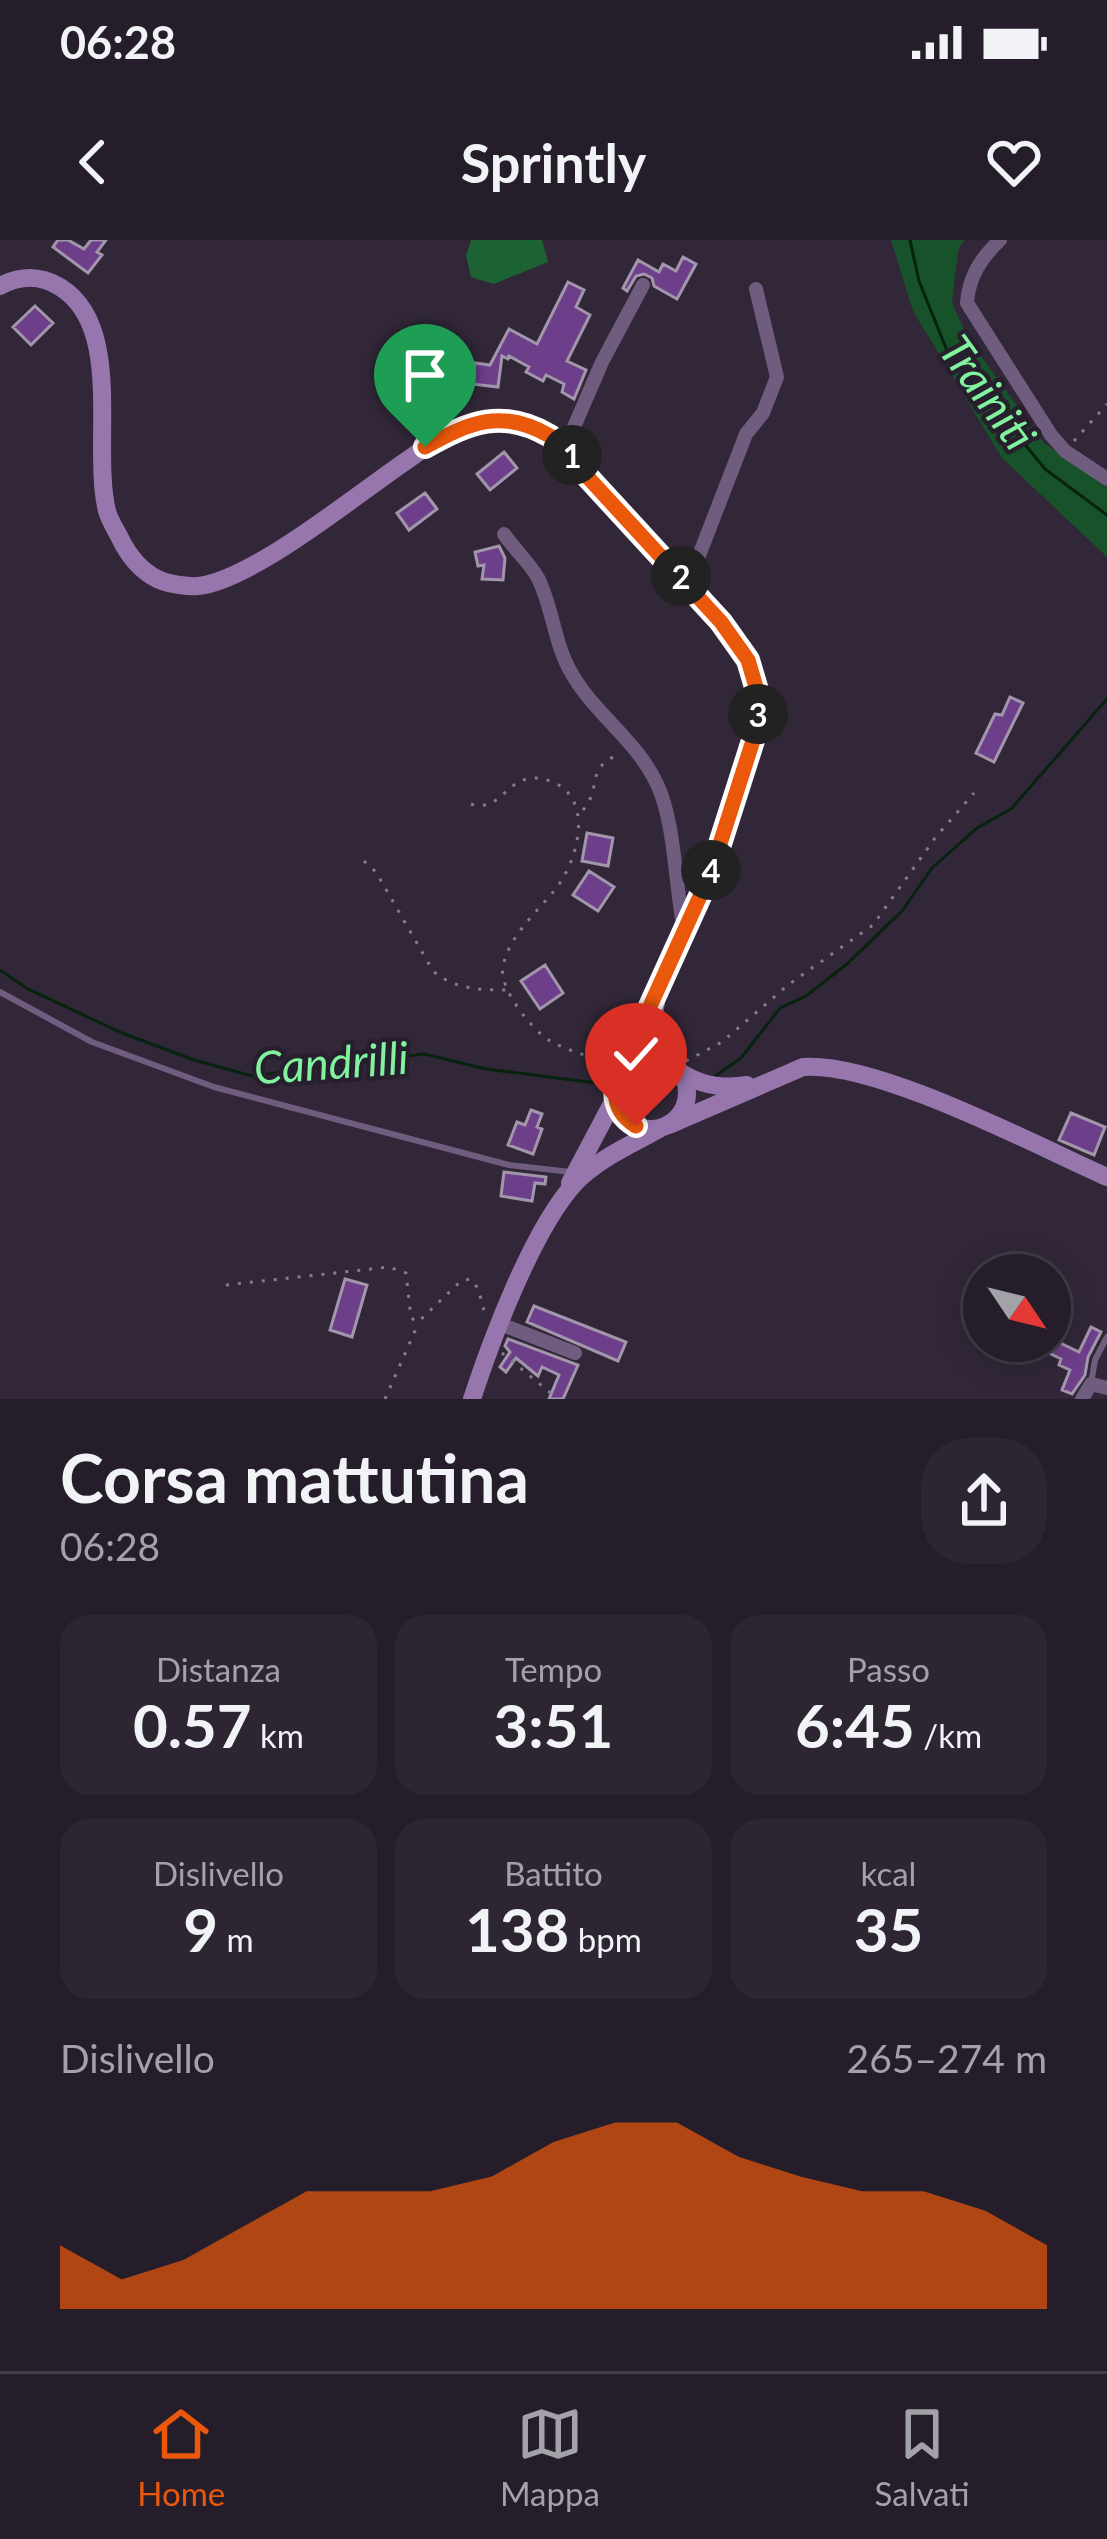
<!DOCTYPE html>
<html lang="it">
<head>
<meta charset="utf-8">
<style>
	:root { --surface:#251d2a; --page:#2d2632; --text:#f1f3f6; --muted:#a3a2a8; --line:#423b47; --accent:#ea580c }
	body { margin:0; font-family:Lato,sans-serif; background:var(--page); color:var(--text); height:100vh; display:flex; flex-direction:column; font-size:45px; white-space:nowrap }
	* { box-sizing:border-box; margin:0 }
	p { font-size:39px; color:var(--muted) }
	.icon { flex:none; width:66px; height:66px; fill:none; stroke:currentColor; stroke-width:2; stroke-linecap:round; stroke-linejoin:round }
	.map { position:relative; height:1159px; overflow:hidden }
	.details { display:flex; flex-direction:column; background:var(--surface); flex:1 }
	.details>* { flex:none }
	.needle { width:78px; rotate:125deg }
	.controls { position:absolute; left:963px; top:1014px; display:grid; gap:24px }
	.controls a { display:grid; place-items:center; width:108px; height:108px; border-radius:50%; background:var(--surface); box-shadow:0 6px 30px #0003,0 0 0 3px var(--line); font-size:60px }
	.pin { position:absolute; display:grid; place-items:center; width:102px; height:102px; color:#fff; margin:-123px -51px; border-radius:50% 50% 50% 0; rotate:-45deg; box-shadow:0 0 12px #0007 }
	.pin .icon { rotate:45deg }
	.km { position:absolute; width:60px; height:60px; margin:-30px; border-radius:50%; background:#222; color:#fff; font-size:33px; line-height:60px; text-align:center }
	.round { display:grid; place-items:center; flex:none; width:126px; height:126px; border-radius:48px; background:var(--page) }
	.head { display:flex; align-items:center; justify-content:space-between; height:204px; padding:0 60px }
	h1 { font-size:66px; font-weight:700; line-height:90px }
	.metrics { display:grid; grid-template-columns:repeat(3,1fr); gap:18px; height:204px; padding:12px 60px }
	.metrics div { display:grid; align-content:center; border-radius:30px; background:var(--page); text-align:center }
	.metrics b { font-size:60px; font-weight:700 }
	.metrics small { font-size:33px; font-weight:400 }
	.metrics p { font-size:33px }
	.chart { height:336px; padding:24px 60px }
	.chart p { display:flex; justify-content:space-between }
	.chart svg { width:100%; height:216px; margin-top:12px; fill:var(--accent); opacity:.7 }
	.status { display:flex; justify-content:space-between; align-items:center; height:84px; padding:0 60px; background:var(--surface); direction:ltr }
	.status svg { height:33px; fill:currentColor }
	header { display:flex; justify-content:space-between; align-items:center; height:156px; padding:0 60px; background:var(--surface); font-size:54px; font-weight:700 }
	.tabs { display:flex; justify-content:space-around; align-items:center; height:168px; border-top:3px solid var(--line); background:var(--surface); font-size:33px; color:var(--muted) }
	.tabs a { display:grid; justify-items:center; gap:6px }
	.tabs .current { color:var(--accent) }
	.map>svg:first-child { display:block }
</style>
</head>
<body>
<div class="status"><b>06:28</b><svg viewBox="0 0 49 12"><path d="M0 12V9h3v3zM5 12V6h3v6zM10 12V3h3v9zM15 12V0h3v12zM26 1h20v11H26zM47 4h2v5h-2z"/></svg></div>
<header><svg class="icon" aria-label="back" viewBox="0 0 24 24"><path d="M15 5l-7 7 7 7"/></svg>Sprintly<svg class="icon" aria-label="heart" viewBox="0 0 24 24"><path d="M12 20l-8-8c-3-5 5-10 8-4 3-6 11-1 8 4z"/></svg></header>
<div class="map">
<svg width="1107" height="1159" viewBox="0 0 1107 1159">
	<rect width="100%" height="100%" fill="#312738"/>
	<path fill="#18522a" d="M891,0h73l-6,11 -6,52 16,35 75,104 64,46v69l-105,-99 -89,-147z"/>
	<path fill="#1d6232" d="M471,0h71l6,22 -54,22 -23,-7 -5,-21z"/>
	<g fill="none" stroke-linecap="round" stroke-linejoin="round">
		<path stroke="#07230f" stroke-width="3" d="M910,0l9,41 27,67 99,121 62,46
			M0,730l28,19 94,44 72,27 58,16 172,-22 62,15 173,22 20,-5
			M714,837l27,-19 39,-50 26,-12 41,-32 55,-53 30,-43 45,-40 34,-19 96,-110"/>
	</g>
	<path fill="#6d3e8a" stroke="#a296ab" stroke-width="3" d="M58,0h10l16,9 7,-9h15l-9,12 5,3 -14,18 -35,-26z
		M683,17l13,7 -19,35 -23,-13 -2,-8 -8,-4 -8,2 -9,15 -4,-3 15,-28 21,12 4,-8 13,7z
		M568,42l16,8 -8,17 14,8 -23,46 19,9 -12,29 -12,-7 2,-8 -18,-9 -3,6 -17,-9 3,-5 -20,-11 -1,3 -6,-3 -4,31 -26,-3 3,-21 15,2 19,-36 28,15z
		M35,66l18,17 -22,22 -18,-18z
		M504,212l13,16 -27,22 -13,-16z
		M425,253l12,16 -28,21 -12,-17z
		M499,306l6,12 -2,22 -21,-1 2,-14 -6,1 -3,-14z
		M1010,457l13,6 -29,59 -18,-9 19,-39 7,1z
		M587,593l26,5 -5,28 -26,-5z
		M589,631l25,16 -16,24 -25,-16z
		M545,725l18,28 -23,16 -19,-28z
		M531,870l11,4 -5,13 5,2 -9,25 -25,-9 9,-23 8,3z
		M1071,873l34,14 -11,28 -35,-15z
		M504,932l42,5 -1,7 -10,-1 -3,18 -31,-5z
		M345,1039l22,6 -15,52 -22,-7z
		M534,1066l92,36 -8,19 -91,-39z
		M1091,1087l10,5 -13,25 -3,18 -13,19 -10,-4 8,-20 -11,-5 2,-6 -12,-6 5,-13 25,12z
		M508,1099l70,26 -15,34h-14l10,-24 -17,-8 -4,9 -22,-18 -10,14 -6,-5 10,-15 -5,-6z"/>
	<g fill="none" stroke-linecap="round" stroke-linejoin="round">
		<path stroke="#867d8c" stroke-width="3" stroke-dasharray="3 9" stroke-linecap="butt" d="M1074,201l33,-37
			M471,564c35,10 35,-38 79,-23 46,16 28,81 4,110 -19,23 -44,44 -51,75 -5,22 29,64 47,75 18,10 41,15 60,24
			M583,570c20,-23 1,-42 37,-56
			M364,621l12,11 57,99c21,18 46,19 73,19
			M686,821l36,-19 66,-57 85,-60 62,-87 39,-45
			M226,1045l163,-18 17,6 5,45 7,4 43,-41 9,-2 8,9 7,26
			M502,1113l56,46
			M385,1159l33,-75"/>
		<path stroke="#705c7e" stroke-width="6" d="M0,752l92,50 122,45 295,78 62,7
			M1091,1144l4,-24 12,-23"/>
		<path stroke="#705c7e" stroke-width="14" d="M1000,0c-19,18 -31,36 -33,63l84,132 14,16 42,28
			M565,208l37,-86 41,-77
			M504,294c10,15 25,28 34,44 15,30 16,66 34,96 23,40 65,67 85,110 18,38 18,101 27,146
			M688,344l58,-150 17,-21 14,-36 -21,-88
			M500,1084l75,29
			M1082,1159l9,-15 16,4"/>
		<path stroke="#9676ac" stroke-width="18" d="M0,46c21,-11 40,-11 60,1 65,40 31,158 47,224 3,11 11,22 16,33 9,16 21,30 39,37 8,3 27,6 36,5 54,-5 163,-95 211,-127 18,-13 42,-32 63,-36 36,-8 66,3 93,25l156,174 27,38 11,37 -2,31 -46,144 -89,199
			M656,762l-2,13 13,46
			M615 853a36 36 0 1 1 72 0a36 36 0 1 1-72 0Z
			M679,831c20,14 44,18 68,14
			M669,885l134,-58c73,-6 232,78 304,110
			M570,943l45,-85
			M472,1159c20,-61 61,-170 103,-216 22,-24 58,-39 86,-55"/>
	</g>
	<g fill="none" stroke-linecap="round" stroke-linejoin="round">
		<defs>
			<path id="route" d="M425,207c45,-25 77,-39 125,-11l171,186 27,38 11,37 -2,31 -46,144 -94,207c-5,21 1,36 19,47"/>
		</defs>
		<use href="#route" stroke="#fff" stroke-width="24"/>
		<use href="#route" stroke="#ea580c" stroke-width="15"/>
	</g>
	<g text-anchor="middle" dominant-baseline="central" stroke-width="9" stroke-linejoin="round" paint-order="stroke">
		<g font-size="45" font-style="italic" fill="#81f29d" stroke="#271e2e">
			<text transform="translate(988 152) rotate(54)">Trainiti</text>
			<text transform="translate(331 822) rotate(-4)">Candrilli</text>
		</g>
	</g>
</svg>
<div class="controls">
<a><svg class="needle" viewBox="-14 -14 28 28"><path d="M0-13l5 13h-10z" fill="#e53935"/><path d="M0 13l5-13h-10z" fill="#a3a2a8"/></svg></a>
</div>
<div class="pin" style="left:425px;top:207px;background:#1e9e55"><svg class="icon" aria-label="arrive" viewBox="0 0 24 24"><path d="M6 21V4h12l-3 4 3 4H6"/></svg></div>
<div class="pin" style="left:636px;top:886px;background:#d93025"><svg class="icon" aria-label="check" viewBox="0 0 24 24"><path d="M5 12l5 5 9-10"/></svg></div>
<b class="km" style="left:572px;top:215px">1</b>
<b class="km" style="left:681px;top:336px">2</b>
<b class="km" style="left:758px;top:474px">3</b>
<b class="km" style="left:711px;top:630px">4</b>
</div>
<section class="details">
<div class="head"><div><h1>Corsa mattutina</h1><p>06:28</p></div><a class="round"><svg class="icon" aria-label="share" viewBox="0 0 24 24"><path d="M12 15V3M7 8l5-5 5 5M5 13v7h14v-7"/></svg></a></div>
<div class="metrics">
<div><p>Distanza</p><b>0.57<small> km</small></b></div>
<div><p>Tempo</p><b>3:51</b></div>
<div><p>Passo</p><b>6:45<small> /km</small></b></div>
</div>
<div class="metrics">
<div><p>Dislivello</p><b>9<small> m</small></b></div>
<div><p>Battito</p><b>138<small> bpm</small></b></div>
<div><p>kcal</p><b>35</b></div>
</div>
<div class="chart"><p><span>Dislivello</span>265–274 m</p>
<svg viewBox="0 0 160 44" preserveAspectRatio="none"><path d="M0 44V31L10 38L20 34L30 27L40 20L50 20L60 20L70 17L80 10L90 6L100 6L110 13L120 17L130 20L140 20L150 24L160 31V44z"/></svg>
</div>
</section>
<nav class="tabs">
<a class="current"><svg class="icon" aria-label="home" viewBox="0 0 24 24"><path d="M3 11l9-7 9 7M6 9v11h12V9"/></svg>Home</a>
<a><svg class="icon" aria-label="map" viewBox="0 0 24 24"><path d="M3 6l6-2 6 2 6-2v14l-6 2-6-2-6 2zM9 4v14M15 6v14"/></svg>Mappa</a>
<a><svg class="icon" aria-label="saved" viewBox="0 0 24 24"><path d="M7 4h10v16l-5-4-5 4z"/></svg>Salvati</a>
</nav>
</body>
</html>
